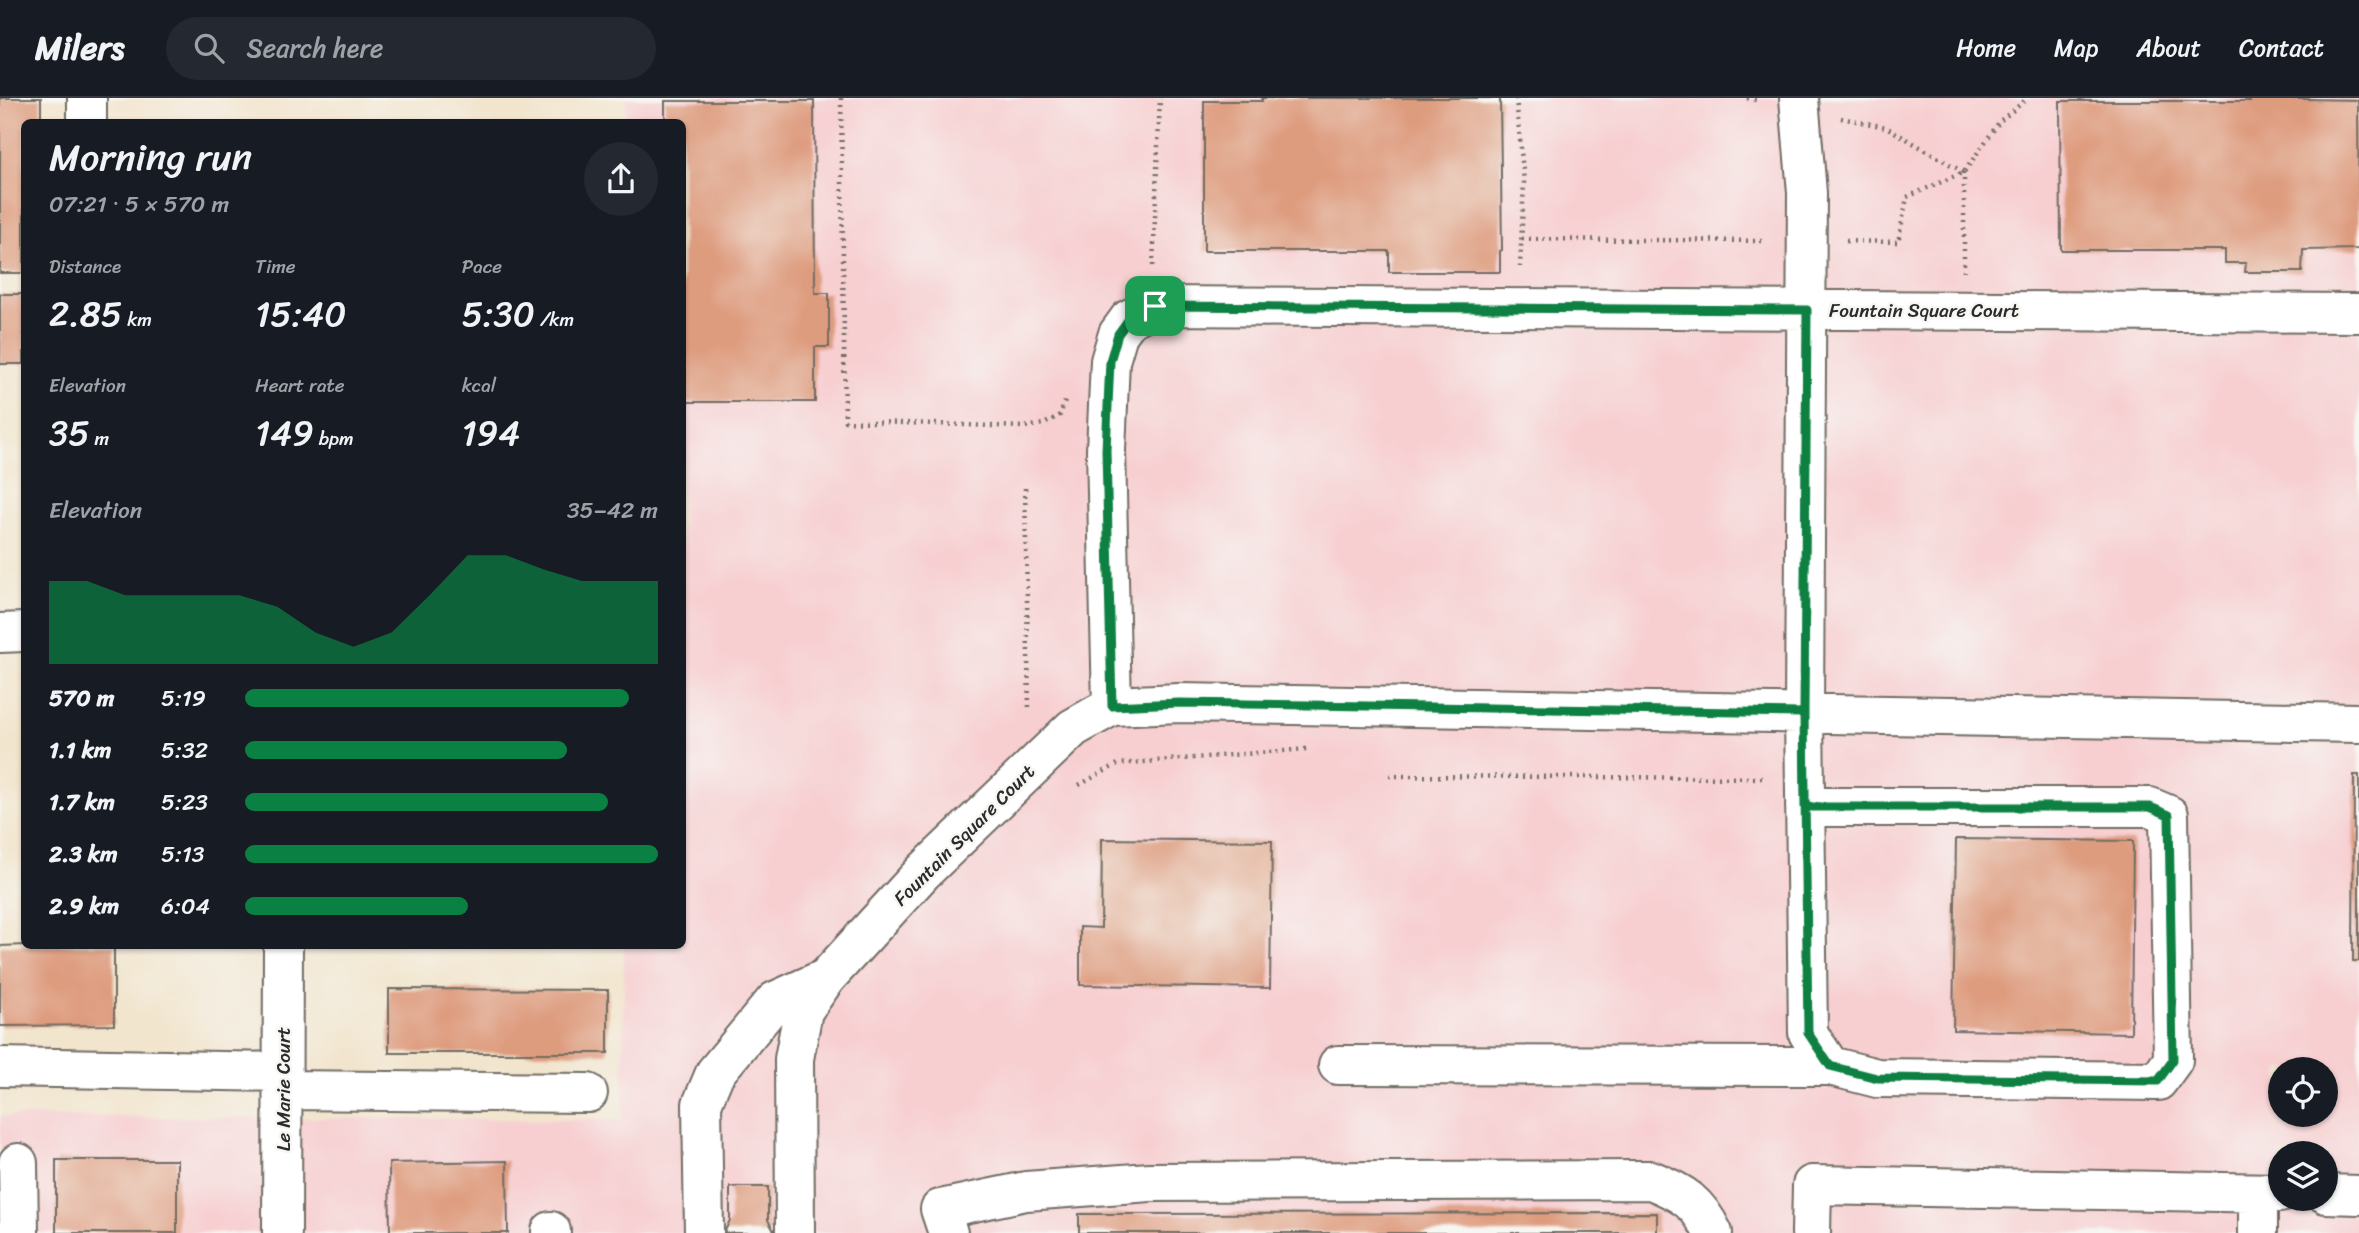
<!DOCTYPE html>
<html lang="en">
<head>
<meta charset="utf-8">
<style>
	:root { --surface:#171b24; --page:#242831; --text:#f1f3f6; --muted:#9ea1a6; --line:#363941; --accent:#0b8043 }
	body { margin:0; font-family:Sriracha,sans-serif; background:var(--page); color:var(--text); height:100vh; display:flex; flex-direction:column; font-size:26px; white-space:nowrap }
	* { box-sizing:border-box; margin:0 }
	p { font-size:23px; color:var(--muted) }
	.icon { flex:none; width:38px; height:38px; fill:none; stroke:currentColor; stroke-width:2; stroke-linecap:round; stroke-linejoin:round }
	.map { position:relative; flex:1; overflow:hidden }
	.details { position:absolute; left:21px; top:21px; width:665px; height:830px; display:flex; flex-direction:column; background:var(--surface); border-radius:10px; box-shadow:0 2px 5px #0004 }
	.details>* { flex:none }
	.buttons { position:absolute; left:2268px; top:959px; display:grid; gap:14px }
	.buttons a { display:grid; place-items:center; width:70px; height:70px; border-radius:50%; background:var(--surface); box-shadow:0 2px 5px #0004; font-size:35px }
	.pin { position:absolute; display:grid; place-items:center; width:60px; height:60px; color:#fff; margin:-30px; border-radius:14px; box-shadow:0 4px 10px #0006 }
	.round { display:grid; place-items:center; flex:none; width:74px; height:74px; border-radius:37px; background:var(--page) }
	.headline { display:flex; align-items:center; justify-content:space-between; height:119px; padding:0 28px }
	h1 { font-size:38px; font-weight:600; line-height:52px }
	.metrics { display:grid; grid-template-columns:repeat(3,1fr); gap:10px; height:119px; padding:7px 28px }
	.metrics div { display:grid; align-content:center }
	.metrics b { font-size:35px; font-weight:600 }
	.metrics small { font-size:19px; font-weight:400 }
	.metrics p { font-size:19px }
	.chart { height:196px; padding:14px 28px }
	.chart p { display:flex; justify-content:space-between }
	.chart svg { width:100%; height:126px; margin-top:7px; fill:var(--accent); opacity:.7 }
	ul { padding:0 28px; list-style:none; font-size:23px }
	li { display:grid; grid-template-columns:112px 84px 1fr; align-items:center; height:52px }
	li i { height:18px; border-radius:9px; background:var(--accent) }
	header { display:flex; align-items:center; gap:42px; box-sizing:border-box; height:98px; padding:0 35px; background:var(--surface); border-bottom:2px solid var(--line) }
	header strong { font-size:33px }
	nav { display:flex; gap:38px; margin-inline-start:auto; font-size:24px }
	.search { width:490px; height:63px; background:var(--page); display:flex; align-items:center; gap:18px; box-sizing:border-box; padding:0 24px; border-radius:38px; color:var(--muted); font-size:26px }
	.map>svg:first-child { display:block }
</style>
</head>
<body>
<header>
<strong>Milers</strong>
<div class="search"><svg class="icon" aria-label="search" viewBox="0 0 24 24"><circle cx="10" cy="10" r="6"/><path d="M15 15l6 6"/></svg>Search here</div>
<nav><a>Home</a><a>Map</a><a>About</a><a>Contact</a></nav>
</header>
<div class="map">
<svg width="2359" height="1135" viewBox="0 0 2359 1135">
	<rect width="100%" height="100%" fill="#f6f6f2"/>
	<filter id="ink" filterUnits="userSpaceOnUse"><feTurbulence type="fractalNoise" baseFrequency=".0143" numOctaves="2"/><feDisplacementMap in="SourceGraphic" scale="14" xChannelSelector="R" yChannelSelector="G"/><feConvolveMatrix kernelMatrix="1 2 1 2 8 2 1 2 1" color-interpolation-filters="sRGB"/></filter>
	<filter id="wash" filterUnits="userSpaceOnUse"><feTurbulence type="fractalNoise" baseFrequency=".00686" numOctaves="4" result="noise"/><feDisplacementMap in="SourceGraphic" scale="28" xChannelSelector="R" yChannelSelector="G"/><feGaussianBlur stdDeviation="1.57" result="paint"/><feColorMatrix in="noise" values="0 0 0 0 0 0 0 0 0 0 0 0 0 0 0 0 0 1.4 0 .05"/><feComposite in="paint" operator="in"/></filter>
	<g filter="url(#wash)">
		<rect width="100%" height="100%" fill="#f2e5ce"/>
		<path fill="#f7cfd1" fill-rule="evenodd" d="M626,0h1733v1135h-2359v-117l623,4 1,-175h58v-823h-56zM2280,971h46v46h-46zM2280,1055h46v46h-46z"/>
		<g id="blocks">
			<path fill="#de9c7f" d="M0,0h41v24h-17v151h-24z
				M1262,0h238l2,152 -2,1v21h-111v-21h-185v-150h58z
				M2250,0l108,2 1,149 -56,1 -1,22h-57l1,-9h-21v-13h-164l-1,-149h190z
				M665,3h149l1,192h14v54h-14v55h-133v-280h-17z
				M0,196h24v70h-24z
				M2354,677h5v186h-6z
				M1102,741l170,2 -2,147 -190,-3v-58l21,1z
				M1956,741l177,2 -2,192 -178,-3z
				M27,847h87v80l-114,1v-80z
				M389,891l219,1v63h-219z
				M56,1062h121v73h-121z
				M507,1063l1,72h-118l-1,-70z
				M730,1089h38v33l7,13h-51l6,-13z
				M1657,1115v20h-578v-19z"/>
		</g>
	</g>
	<g filter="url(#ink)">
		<use href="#blocks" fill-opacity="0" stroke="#716c64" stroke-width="2"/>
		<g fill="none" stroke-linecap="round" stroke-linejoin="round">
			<defs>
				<path id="minor" d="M87,0v24
					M1799,0l8,95 -3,520 4,320 22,33 47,12 281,3 15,-21 -4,-245 -19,-8h-345
					M0,535l24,-1
					M1112,608l-6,-256 4,-89 8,-27 11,-15 26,-13 1204,7
					M1338,967l492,1
					M0,969l283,5
					M283,992l305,3
					M18,1065l1,70
					M2326,1096l33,1
					M551,1133v2
					M282,1135l1,-288
					M704,1135l-2,-129 13,-31 60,-72 49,-22
					M795,1135l-1,-174 9,-48 23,-33 97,-106 150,-144 39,-22 67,-3 1180,20
					M948,1135l-8,-24 86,-18 124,-9 501,-2c32,13 47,22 62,53
					M1811,1135l1,-48 468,8
					M2258,1135v-40"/>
			</defs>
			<use href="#minor" stroke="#716c64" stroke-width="42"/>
			<path stroke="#716c64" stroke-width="4.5" stroke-dasharray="2 5" stroke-linecap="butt" d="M841,0l4,323 179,6 20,-3 16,-9 5,-14
				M1516,0l8,84 -4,85
				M1747,0l13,3
				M1841,20l45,9 77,45
				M1964,74v99
				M1522,141l245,2
				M1846,143l52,1 9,-45 57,-25 36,-51 28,-23
				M1153,168l7,-168
				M1025,390l4,223
				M1389,678l377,2
				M1079,687l39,-21 189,-15"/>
			<use href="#minor" stroke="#fff" stroke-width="38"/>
		</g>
	</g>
	<g fill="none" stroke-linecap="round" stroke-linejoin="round" filter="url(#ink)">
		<defs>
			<path id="route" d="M1155,208l652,4 -3,403 4,320 22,33 47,12 281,3 15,-21 -4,-245 -19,-8h-345l-1,-94 -625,-10 -67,3 -6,-256 4,-89 8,-27 11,-15 26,-13"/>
		</defs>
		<use href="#route" stroke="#fff" stroke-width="14"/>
		<use href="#route" stroke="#0b8043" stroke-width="9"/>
	</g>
	<g text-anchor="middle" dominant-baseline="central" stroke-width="5" stroke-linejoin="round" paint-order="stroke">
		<g font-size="19" fill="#2b2b2b" stroke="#f6f6f2">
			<text x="1924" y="212">Fountain Square Court</text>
			<text transform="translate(964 737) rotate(-45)">Fountain Square Court</text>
			<text transform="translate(283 991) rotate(-90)">Le Marie Court</text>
		</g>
	</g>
</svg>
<div class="buttons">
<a><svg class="icon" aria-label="locate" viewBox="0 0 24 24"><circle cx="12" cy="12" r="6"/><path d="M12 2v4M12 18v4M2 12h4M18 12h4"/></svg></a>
<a><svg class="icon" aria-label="layers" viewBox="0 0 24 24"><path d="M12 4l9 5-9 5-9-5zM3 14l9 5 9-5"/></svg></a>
</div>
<div class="pin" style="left:1155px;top:208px;background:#1e9e55"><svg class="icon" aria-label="arrive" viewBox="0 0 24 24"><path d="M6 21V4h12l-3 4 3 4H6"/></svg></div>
<section class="details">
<div class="headline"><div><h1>Morning run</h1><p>07:21 · 5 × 570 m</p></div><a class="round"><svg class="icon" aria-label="share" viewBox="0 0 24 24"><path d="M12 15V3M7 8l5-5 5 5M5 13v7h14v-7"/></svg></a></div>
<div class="metrics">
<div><p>Distance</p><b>2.85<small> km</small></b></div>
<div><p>Time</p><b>15:40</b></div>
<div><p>Pace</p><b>5:30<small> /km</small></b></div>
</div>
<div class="metrics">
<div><p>Elevation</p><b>35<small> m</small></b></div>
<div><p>Heart rate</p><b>149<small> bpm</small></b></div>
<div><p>kcal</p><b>194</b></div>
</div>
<div class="chart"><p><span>Elevation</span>35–42 m</p>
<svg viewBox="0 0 160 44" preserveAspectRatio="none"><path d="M0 44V15L10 15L20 20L30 20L40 20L50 20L60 24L70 33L80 38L90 33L100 20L110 6L120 6L130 11L140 15L150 15L160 15V44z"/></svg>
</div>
<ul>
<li><b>570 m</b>5:19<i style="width:93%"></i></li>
<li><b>1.1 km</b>5:32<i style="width:78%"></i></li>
<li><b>1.7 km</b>5:23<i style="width:88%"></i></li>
<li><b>2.3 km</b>5:13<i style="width:100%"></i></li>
<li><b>2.9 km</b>6:04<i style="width:54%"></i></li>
</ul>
</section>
</div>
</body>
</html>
